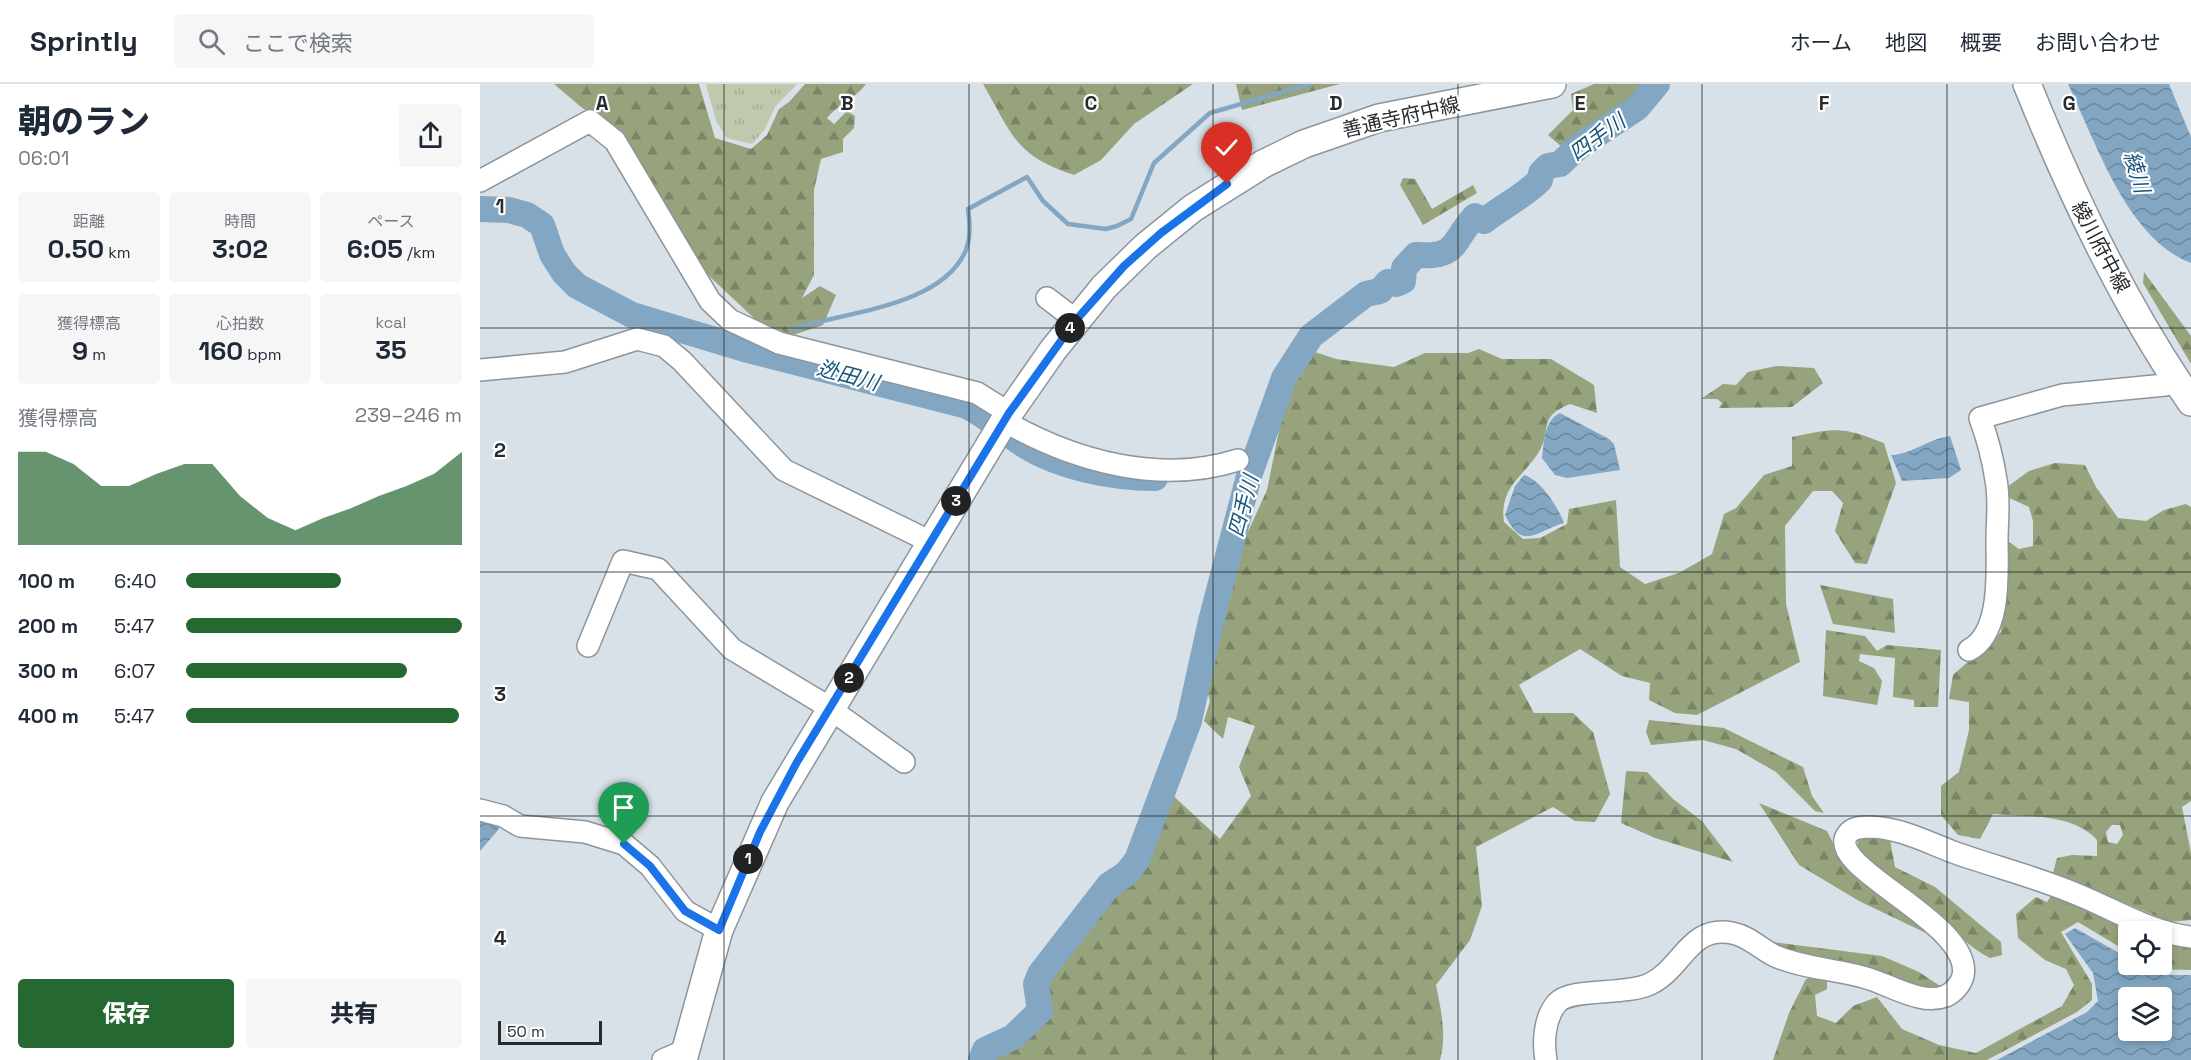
<!DOCTYPE html>
<html lang="ja">
<head>
<meta charset="utf-8">
<style>
	:root { --surface:#fff; --page:#f6f6f7; --text:#1f2937; --muted:#747a83; --line:#e0e1e3; --accent:#266832 }
	body { margin:0; font-family:"Space Grotesk","Noto Sans JP",sans-serif; background:var(--page); color:var(--text); height:100vh; display:flex; flex-direction:column; font-size:22px; white-space:nowrap }
	* { box-sizing:border-box; margin:0 }
	p { font-size:20px; color:var(--muted) }
	.icon { flex:none; width:33px; height:33px; fill:none; stroke:currentColor; stroke-width:2; stroke-linecap:round; stroke-linejoin:round }
	.map { position:relative; flex:1; overflow:hidden }
	.sheet { display:flex; flex-direction:column; background:var(--surface); width:480px }
	.sheet>* { flex:none }
	.buttons { position:absolute; left:1638px; top:837px; display:grid; gap:12px }
	.buttons a { display:grid; place-items:center; width:54px; height:54px; border-radius:6px; background:var(--surface); box-shadow:0 3px 9px #0003; font-size:30px }
	.scale { position:absolute; left:18px; bottom:15px; width:104px; box-sizing:border-box; padding-left:6px; border:3px solid #282b2e; border-top:0; font-size:16px; line-height:21px; white-space:nowrap; color:#282b2e; -webkit-text-stroke:4px #fff; paint-order:stroke }
	.pin { position:absolute; display:grid; place-items:center; width:51px; height:51px; color:#fff; margin:-62px -26px; border-radius:50% 50% 50% 0; rotate:-45deg; box-shadow:0 0 6px #0007 }
	.pin .icon { rotate:45deg }
	.km { position:absolute; width:30px; height:30px; margin:-15px; border-radius:50%; background:#222; color:#fff; font-size:16px; line-height:30px; text-align:center }
	.round { display:grid; place-items:center; flex:none; width:63px; height:63px; border-radius:6px; background:var(--page) }
	.headline { display:flex; align-items:center; justify-content:space-between; height:102px; padding:0 18px }
	h1 { font-size:33px; font-weight:800; line-height:45px }
	.metrics { display:grid; grid-template-columns:repeat(3,1fr); gap:9px; height:102px; padding:6px 18px }
	.metrics div { display:grid; align-content:center; border-radius:6px; background:var(--page); text-align:center }
	.metrics b { font-size:26px; font-weight:800 }
	.metrics small { font-size:16px; font-weight:400 }
	.metrics p { font-size:16px }
	.chart { height:168px; padding:12px 18px }
	.chart p { display:flex; justify-content:space-between }
	.chart svg { width:100%; height:108px; margin-top:6px; fill:var(--accent); opacity:.7 }
	.action { display:flex; gap:12px; margin-top:auto; padding:12px 18px }
	.action a { flex:1; height:69px; border-radius:6px; background:var(--accent); color:#fff; font-size:24px; font-weight:800; line-height:69px; text-align:center }
	.action a+a { background:var(--page); color:var(--text) }
	ul { padding:0 18px; list-style:none; font-size:20px }
	li { display:grid; grid-template-columns:96px 72px 1fr; align-items:center; height:45px }
	li i { height:15px; border-radius:8px; background:var(--accent) }
	header { display:flex; align-items:center; gap:36px; box-sizing:border-box; height:84px; padding:0 30px; background:var(--surface); border-bottom:2px solid var(--line) }
	header strong { font-size:28px }
	nav { display:flex; gap:33px; margin-inline-start:auto; font-size:21px }
	.search { width:420px; height:54px; background:var(--page); display:flex; align-items:center; gap:15px; box-sizing:border-box; padding:0 21px; border-radius:6px; color:var(--muted); font-size:22px }
	main { display:flex; flex:1; min-height:0 }
	.map>svg:first-child { display:block }
</style>
</head>
<body>
<header>
<strong>Sprintly</strong>
<div class="search"><svg class="icon" aria-label="search" viewBox="0 0 24 24"><circle cx="10" cy="10" r="6"/><path d="M15 15l6 6"/></svg>ここで検索</div>
<nav><a>ホーム</a><a>地図</a><a>概要</a><a>お問い合わせ</a></nav>
</header>
<main>
<section class="sheet">
<div class="headline"><div><h1>朝のラン</h1><p>06:01</p></div><a class="round"><svg class="icon" aria-label="share" viewBox="0 0 24 24"><path d="M12 15V3M7 8l5-5 5 5M5 13v7h14v-7"/></svg></a></div>
<div class="metrics">
<div><p>距離</p><b>0.50<small> km</small></b></div>
<div><p>時間</p><b>3:02</b></div>
<div><p>ペース</p><b>6:05<small> /km</small></b></div>
</div>
<div class="metrics">
<div><p>獲得標高</p><b>9<small> m</small></b></div>
<div><p>心拍数</p><b>160<small> bpm</small></b></div>
<div><p>kcal</p><b>35</b></div>
</div>
<div class="chart"><p><span>獲得標高</span>239–246 m</p>
<svg viewBox="0 0 160 44" preserveAspectRatio="none"><path d="M0 44V6L10 6L20 11L30 20L40 20L50 15L60 11L70 11L80 24L90 33L100 38L110 33L120 29L130 24L140 20L150 15L160 6V44z"/></svg>
</div>
<ul>
<li><b>100 m</b>6:40<i style="width:56%"></i></li>
<li><b>200 m</b>5:47<i style="width:100%"></i></li>
<li><b>300 m</b>6:07<i style="width:80%"></i></li>
<li><b>400 m</b>5:47<i style="width:99%"></i></li>
</ul>
<div class="action"><a>保存</a><a>共有</a></div>
</section>
<div class="map">
<svg width="1711" height="976" viewBox="0 0 1711 976">
	<defs>
		<pattern id="grass-tufts" width="24" height="20" patternUnits="userSpaceOnUse" patternTransform="scale(1.5)"><rect width="24" height="20" fill="#c0c9ad"/><path d="M3 7l-1-3M5 7V3M7 7l1-3M15 17l-1-3M17 17v-4M19 17l1-3" fill="none" stroke="#a5ad95"/></pattern>
		<pattern id="forest-firs" width="22" height="20" patternUnits="userSpaceOnUse" patternTransform="scale(1.5)"><rect width="22" height="20" fill="#96a37c"/><path d="M5 1l3.5 6h-7zM16 11l3.5 6h-7z" fill="#7a8566"/></pattern>
		<pattern id="water-waves" width="16" height="10" patternUnits="userSpaceOnUse" patternTransform="scale(1.5)"><rect width="16" height="10" fill="#83a7c3"/><path d="M0 5q4-4 8 0t8 0" fill="none" stroke="#6b889f"/></pattern>
	</defs>
	<rect width="100%" height="100%" fill="#d8e0e8"/>
	<path fill="url(#grass-tufts)" d="M226,0h91l-22,23 -10,22 -13,15 -25,-6 -11,-17z"/>
	<path fill="url(#forest-firs)" fill-rule="evenodd" d="M74,0h145l16,54 36,11 16,-14 12,-26 10,-7 16,-18h61c-11,15 -28,20 -39,34l7,6 13,-13 8,5 -1,12 -11,11v13l-22,7 -7,31v85l-12,23 18,-12 16,9 -13,30 -30,10 -35,-13 -50,-47 -92,-145 -35,-23z
		M503,0h210l-59,40 -33,36 -27,15c-59,-19 -62,-41 -91,-91z
		M756,0h104l-98,26z
		M1114,0h52l-21,20 -62,44 -15,-13 25,-25 -2,-16z
		M923,94l12,1 17,30 41,-24 4,8 -54,32 -23,-40z
		M1664,188l47,64v28l-48,-81z
		M999,265l23,10h49l43,26 3,28 -27,-9c-35,14 -16,27 -33,51 -16,23 -38,34 -33,67l19,17 17,-1 27,-14 2,-15 47,-9 4,67 25,17 34,-11 33,-19 12,-40 12,-6 28,-33 28,-9v-29c44,-9 49,-11 92,6l12,40 -29,81 -12,-1 -20,-32 8,-28 -11,-12h-19l-28,35 1,78 14,58 -103,53 -22,-2 -26,-13 1,-17 -28,-7 -42,-27 -61,36 15,28h39l20,19 17,62 -15,28 -20,-1 -22,-14 -77,40 6,59 -12,34 -34,45c5,25 11,50 4,75h-454l2,-3 28,-13 32,-32 -5,-30 71,-93 18,-11 28,-51 7,-37 53,49 31,-43 -12,-29 16,-41 -27,-9 -5,22 -19,-18 6,-20 -4,-15 40,-150 21,-46 22,-109 20,-31 27,9 58,8 31,-14h43z
		M1296,282l38,2 9,15 -31,24 -73,1 3,-5 -5,-4h-16l22,-15 13,1 12,-13z
		M1575,379l30,2 11,22 22,31 28,3 18,-11 22,-6 5,3v294l-9,6 9,46v67l-21,2 -117,-49 4,-15 15,-3 25,1v-16c-24,-27 -70,-23 -104,-26l-13,25 -22,-4 -17,-20v-29l18,-14 10,-42v-28l-20,-3 4,-24 48,-43 4,-98 4,8 10,7 14,-3v-25l-4,-14 -22,-10v-10l22,-16zM1632,741h8l3,10 -6,9 -9,-2 -2,-10z
		M1340,501l73,14 2,34 -62,-9z
		M1346,546l39,6 12,15 10,-6 54,5 -3,57h-24v-7l-21,-3 2,-39 -35,-4 -1,7 15,7 8,13 -5,24 -54,-9z
		M1169,636l75,8 79,39 9,29 12,17 -9,-2 -39,-39 -40,-23 -33,-9 -52,5 -5,-13z
		M1146,687l21,1 26,27 29,22 31,41 -78,-24 -34,-15z
		M1279,719l68,28 17,33 99,77 8,15 -23,-22 -69,-33 -60,-36z
		M1389,749l21,7 5,27 40,20 66,55 1,13 -12,3c-21,-10 -39,-31 -58,-47 -25,-21 -52,-39 -75,-62l1,-11z
		M1571,812l22,5 67,30 -12,1v20l-50,-30 -17,10 31,52v16l-15,12 -90,48h-214l16,-47 17,-34 13,-4 8,3v11l-12,6 2,21 19,7 17,-17 24,-9 25,32 37,16 37,8 86,-47 12,-21 -8,-16 -21,-9 -27,-22 -2,-24 20,-17 11,5z
		M1285,857l117,15 37,16 24,16 -23,3 -133,-37z
		M1682,857l29,2v27l-38,-1 -6,-4 15,-1z"/>
	<path fill="url(#water-waves)" fill-rule="evenodd" d="M1588,0h101l22,53v126c-64,-24 -95,-121 -123,-179z
		M1080,329l49,26 5,5 6,26 -53,8 -12,-3 -13,-17c2,-15 2,-38 18,-45z
		M1470,352l11,34 -12,8 -47,3 -11,-26c22,-1 37,-16 59,-19z
		M1044,391c17,5 34,32 40,48 -28,8 -41,29 -59,-8l10,-29z
		M0,730l21,7 -3,9 -18,21z
		M1595,844l53,30v6l10,1 17,10h36v85h-194l90,-48 11,-11 -5,-28 -28,-39zM1648,914h34v32h-34z"/>
	<g fill="none" stroke-linecap="round" stroke-linejoin="round">
		<path stroke="#83a7c3" stroke-width="4.5" d="M312,245c52,-17 150,-22 174,-79 5,-13 4,-28 2,-41l59,-32 16,24 25,23 38,5 11,-3 14,-7 23,-56 56,-50 100,-29"/>
		<path stroke="#83a7c3" stroke-width="26" d="M0,125l29,1 18,5 15,10 10,29 12,19 13,13 55,29 116,35 219,56c20,10 35,24 54,37 35,24 92,35 134,35
			M501,976l4,-10 28,-13 27,-26 -4,-27 4,-10 69,-89 17,-11 11,-14 52,-139 22,-100 38,-145 35,-98 27,-42 55,-42 14,-3 8,-9 8,2 7,-3 1,-13 12,-13c43,3 35,-13 59,-39l9,5c18,-14 40,-25 56,-41l1,-7 7,-7 12,-2 18,-17 59,-39 20,-24"/>
		<defs>
			<path id="minor" d="M0,97l110,-60 25,20 95,160 20,19 49,23 198,50 32,20
				M567,214l29,22
				M0,286l85,-8 72,-23 27,7 18,15 102,109 147,72
				M524,337c70,40 155,64 234,39
				M108,562l35,-85 35,8 74,80 90,54 82,59
				M1489,566c33,-17 28,-79 28,-110 0,-21 3,-39 -1,-60 -3,-20 -9,-43 -16,-62l82,-23 103,-10 12,-4
				M0,726l23,6 17,10 65,6 39,12 26,22 35,45 34,19
				M183,976l21,-9
				M1066,976c-3,-18 -2,-42 11,-57 14,-16 68,-7 93,-19 33,-16 39,-59 82,-51 17,3 28,16 43,23 28,12 59,13 88,21 19,5 37,16 56,20 8,2 19,2 27,-1 8,-4 15,-12 17,-20 11,-53 -138,-108 -116,-141 5,-8 15,-8 24,-8 29,1 56,15 82,25 42,15 87,26 128,44 36,15 71,37 110,41"/>
			<path id="major" d="M1547,0c45,111 96,219 164,318
				M203,976l36,-130 56,-128 234,-389 44,-63 51,-63 41,-40 48,-39 70,-44 41,-20 75,-26 173,-34"/>
		</defs>
		<use href="#minor" stroke="#8d959c" stroke-width="24"/>
		<use href="#major" stroke="#8d959c" stroke-width="30"/>
		<use href="#minor" stroke="#fff" stroke-width="21"/>
		<use href="#major" stroke="#fff" stroke-width="27"/>
	</g>
	<g fill="none" stroke-linecap="round" stroke-linejoin="round">
		<defs>
			<path id="route" d="M144,760l26,22 35,45 34,19 41,-98 37,-70 212,-349 67,-93 48,-54 37,-33 66,-49"/>
		</defs>
		<use href="#route" stroke="#fff" stroke-width="12"/>
		<use href="#route" stroke="#1a73e8" stroke-width="8"/>
	</g>
	<path fill="none" stroke="#282b2e" stroke-width="1.5" stroke-opacity="0.55" d="M244,0v976M489,0v976M733,0v976M978,0v976M1222,0v976M1467,0v976M0,244h1711M0,488h1711M0,732h1711"/>
	<g text-anchor="middle" dominant-baseline="central" stroke-width="4.5" stroke-linejoin="round" paint-order="stroke">
		<g font-size="20" fill="#282b2e" stroke="#fff">
			<text transform="translate(921 33) rotate(-13)">善通寺府中線</text>
			<text transform="translate(1621 163) rotate(62)">綾川府中線</text>
		</g>
		<g font-size="21" font-style="italic" fill="#19567c" stroke="#fff">
			<text transform="translate(1117 53) rotate(-36)">四手川</text>
			<text transform="translate(1657 88) rotate(73)">綾川</text>
			<text transform="translate(368 291) rotate(15)">迯田川</text>
			<text transform="translate(763 422) rotate(-75)">四手川</text>
		</g>
	</g>
	<g font-size="20" text-anchor="middle" font-weight="bold" fill="#282b2e" stroke="#fff" stroke-width="4.5" stroke-linejoin="round" paint-order="stroke">
		<text x="122" y="26">A</text>
		<text x="367" y="26">B</text>
		<text x="611" y="26">C</text>
		<text x="856" y="26">D</text>
		<text x="1100" y="26">E</text>
		<text x="1344" y="26">F</text>
		<text x="1589" y="26">G</text>
		<text x="20" y="129">1</text>
		<text x="20" y="373">2</text>
		<text x="20" y="617">3</text>
		<text x="20" y="861">4</text>
	</g>
</svg>
<div class="buttons">
<a><svg class="icon" aria-label="locate" viewBox="0 0 24 24"><circle cx="12" cy="12" r="6"/><path d="M12 2v4M12 18v4M2 12h4M18 12h4"/></svg></a>
<a><svg class="icon" aria-label="layers" viewBox="0 0 24 24"><path d="M12 4l9 5-9 5-9-5zM3 14l9 5 9-5"/></svg></a>
</div>
<div class="scale">50 m</div>
<div class="pin" style="left:144px;top:760px;background:#1e9e55"><svg class="icon" aria-label="arrive" viewBox="0 0 24 24"><path d="M6 21V4h12l-3 4 3 4H6"/></svg></div>
<div class="pin" style="left:747px;top:100px;background:#d93025"><svg class="icon" aria-label="check" viewBox="0 0 24 24"><path d="M5 12l5 5 9-10"/></svg></div>
<b class="km" style="left:268px;top:775px">1</b>
<b class="km" style="left:369px;top:594px">2</b>
<b class="km" style="left:476px;top:417px">3</b>
<b class="km" style="left:590px;top:244px">4</b>
</div>
</main>
</body>
</html>
